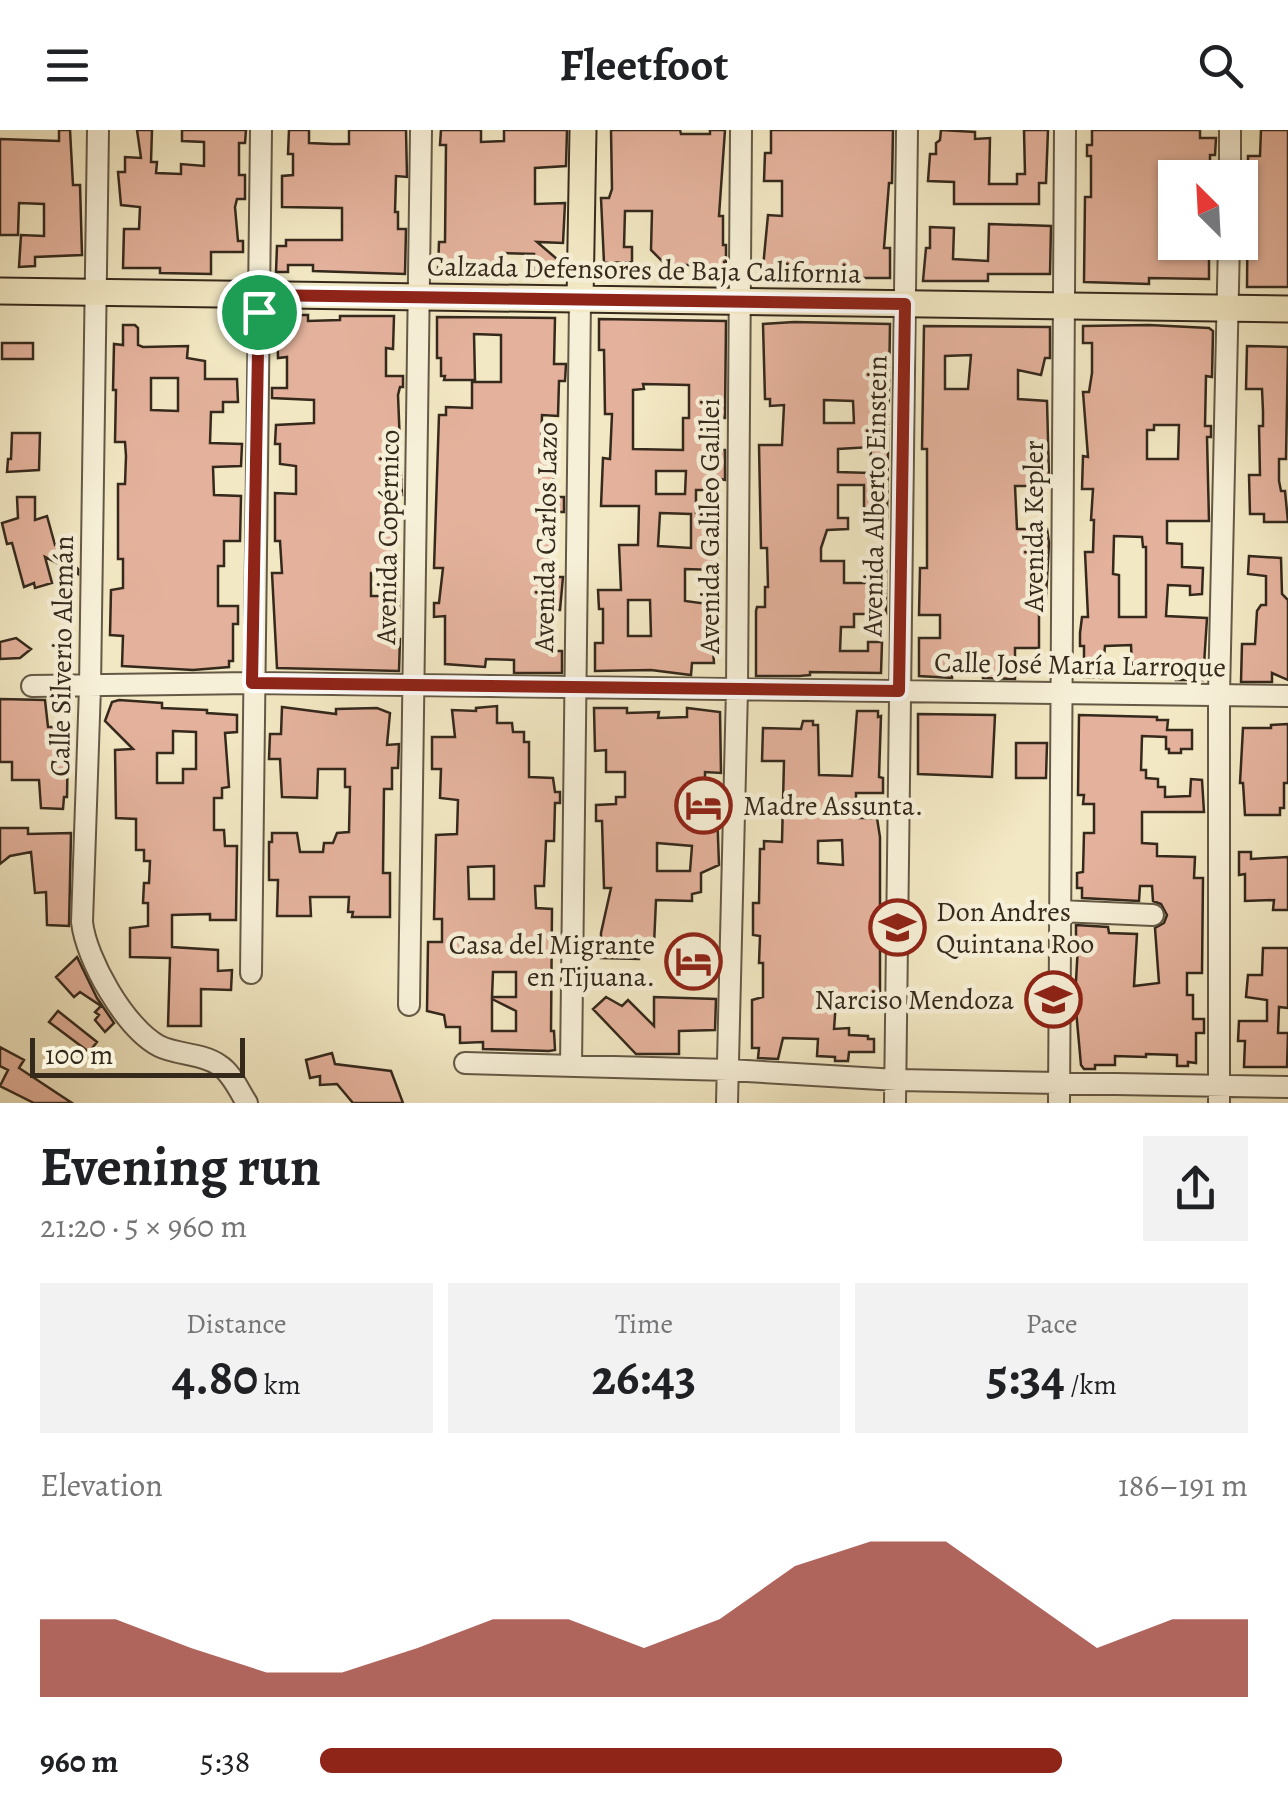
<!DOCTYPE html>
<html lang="en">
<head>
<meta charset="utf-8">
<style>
	:root { --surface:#fff; --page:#f2f2f2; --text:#202124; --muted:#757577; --accent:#8f2418 }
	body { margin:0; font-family:Alegreya,serif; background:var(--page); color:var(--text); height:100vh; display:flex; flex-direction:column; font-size:38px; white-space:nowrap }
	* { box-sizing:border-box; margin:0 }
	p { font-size:32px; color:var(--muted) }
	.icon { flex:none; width:55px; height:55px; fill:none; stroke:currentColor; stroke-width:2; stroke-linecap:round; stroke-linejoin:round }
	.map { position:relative; height:973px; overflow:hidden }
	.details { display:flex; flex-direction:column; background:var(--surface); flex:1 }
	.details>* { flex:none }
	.needle { width:65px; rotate:336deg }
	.buttons { position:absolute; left:1158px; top:30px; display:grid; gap:20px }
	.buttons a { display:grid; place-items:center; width:100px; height:100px; border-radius:0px; background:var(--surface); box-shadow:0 2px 8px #0004; font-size:50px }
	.scale { position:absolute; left:30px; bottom:25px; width:215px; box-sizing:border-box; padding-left:10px; border:5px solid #35291c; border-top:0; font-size:28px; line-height:35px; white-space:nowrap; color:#35291c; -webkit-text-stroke:8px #f7f0d8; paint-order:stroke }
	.pin { position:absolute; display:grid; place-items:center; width:85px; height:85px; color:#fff; margin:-42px; border:5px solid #fff; border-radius:50%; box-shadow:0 2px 10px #0007 }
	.round { display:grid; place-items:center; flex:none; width:105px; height:105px; border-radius:0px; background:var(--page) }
	.summary { display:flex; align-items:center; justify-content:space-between; height:170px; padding:0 40px }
	h1 { font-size:55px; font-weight:700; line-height:75px }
	.metrics { display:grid; grid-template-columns:repeat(3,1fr); gap:15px; height:170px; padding:10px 40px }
	.metrics div { display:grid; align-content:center; border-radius:0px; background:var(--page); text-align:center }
	.metrics b { font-size:50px; font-weight:700 }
	.metrics small { font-size:28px; font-weight:400 }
	.metrics p { font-size:28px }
	.chart { height:280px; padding:20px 40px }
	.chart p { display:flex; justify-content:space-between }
	.chart svg { width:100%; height:180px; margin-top:10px; fill:var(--accent); opacity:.7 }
	ul { padding:0 40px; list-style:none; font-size:32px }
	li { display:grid; grid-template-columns:160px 120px 1fr; align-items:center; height:75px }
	li i { height:25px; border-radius:12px; background:var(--accent) }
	header { display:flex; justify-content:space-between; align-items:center; height:130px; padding:0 40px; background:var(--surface); font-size:45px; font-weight:700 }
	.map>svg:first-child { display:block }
</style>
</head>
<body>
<header><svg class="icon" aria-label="menu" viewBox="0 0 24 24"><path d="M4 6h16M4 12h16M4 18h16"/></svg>Fleetfoot<svg class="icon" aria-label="search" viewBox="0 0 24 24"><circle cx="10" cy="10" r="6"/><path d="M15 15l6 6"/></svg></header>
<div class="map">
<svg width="1288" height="973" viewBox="0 0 1288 973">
	<rect width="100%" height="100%" fill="#f2e8c3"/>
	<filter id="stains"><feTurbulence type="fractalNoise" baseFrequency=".002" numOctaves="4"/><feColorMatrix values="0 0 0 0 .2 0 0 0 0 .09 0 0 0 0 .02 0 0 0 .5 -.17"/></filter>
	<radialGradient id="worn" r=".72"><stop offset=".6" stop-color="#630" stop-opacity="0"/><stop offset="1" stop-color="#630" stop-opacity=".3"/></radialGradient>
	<path fill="#e4b29c" stroke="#35291c" stroke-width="2.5" fill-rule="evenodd" d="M59,0h11l3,55h7l2,70 -47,2v9l-16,1 2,-32 23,1v-32l-25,-1 -1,32h-18v-96l59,2z
		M137,0h15l-1,32h6l-1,11 25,1v-10l23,2v-24l-22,-1v-11h64l-1,13h-6v32h6v24h-8l-2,8 3,34h5v11h-32v22l-51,-1v-5h-37l1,-39h15l1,-22 -19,-2 -3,-33h7v-15l16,1z
		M289,0h20v13l23,1h17v-14h57l1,47 -11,-1 -1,36h3v17h8l-1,45 -92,-3v-6h-25v7h-12l1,-26h9v-6h56v-32l-60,-1v-31l11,-1v-21h-5z
		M441,0h40v12l23,-1v-11h63l-1,36 -31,2v36l30,-1 -2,40 -26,-1 27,23v9h-31l1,-20 -30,-1 -1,21h-60l-5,-4 1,-28h6l1,-97h-6z
		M611,0h69l1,4h29v-4h15l-6,86h4v29h3v32h-20v-12h-40l-15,-15 1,-39h-27l-1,36h8v15l-28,1 -3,-65h8l3,-9z
		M771,0h122l-1,53h-3l-5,65h6v30h-128l6,-63 14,1v-35h-18l1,-28h6z
		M941,0l34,2v7l15,-1 -1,46h28v-10h8l-1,-44h24l-2,53h-7v21h-85v-22l-26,-1 2,-27h6v-11l4,-3z
		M1092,0h108v8h16l-1,17h-5v23h-35v64h23l-1,15h12v22l-60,-1v6l-65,-2 1,-85h6v-41h-4v-11h5z
		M1261,0h27v157h-41l1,-131h12z
		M989,94l62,2 -1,48h-62v7h-65l3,-33h4v-21l24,1 -1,31 35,2z
		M277,185h31v6l32,-1v-4h54l-1,33 -7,-1v28h17v11h-3l-2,8 4,100h-7l-3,78h-21v23h28v13h-13v30h14l-1,32 -122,-3 -5,-95h10l-2,-32h-5v-48l21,1v-28l-16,-2v-20h-5l1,-19 38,-2v-23l-42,-2v-10h15v-31l-9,1z
		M437,187l118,1 -1,46h12l-1,17h-6l-1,35 -16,-1 -1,32h5v10h4v10h3l1,30h10v15h-10l-2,26v39h11l-3,33h-9v41h11v22h-48v-13l-28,-1 -1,8 -40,-3v-48l-11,1v-14h5l4,-35h-9l5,-153h7v-8l26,1v-26h29v-47l-27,-1 1,46h-31l1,-4h-4v-18h-4z
		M599,189l127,2 -1,97h-16v32h16v30l-4,-1 -1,11h-24v23l20,1 2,56 -33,-1v32l23,3 -1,8h3l4,51h-22l-1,12 -40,-5 -56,1v-28h8v-34h-4l-1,-19h23l-2,-45h19l1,-39h-38l2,-48 7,1 2,-45h-7l-1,-64h-5zM643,254l46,1v33h-6v32l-50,-1v-59l11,-1zM656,341h30l-1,23h-29zM660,383l31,1v34l-33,-2zM628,470h22l1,36h-23z
		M794,192l96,2 -3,194 -23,-1v-32h-26v33h10v11l-21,1 -6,18v13h23v22h24v-12l18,-1v44h-32v13h-13l-1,24h28v-9h14l-1,31 -71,-1v3l-11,1h-43v-65l1,-4h8v-20h3l-1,-39h-6l-2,-103h23l2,-40 -14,1v-7h-5l-2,-75zM824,270l29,1 1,22h-30zM871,317l-1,26 -32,-1v-23z
		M123,195h12l3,3v17l5,2 45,-1 -1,12 18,3v18h32l1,23h-15v10h-12l-1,31 32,1 -1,22 -28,1 1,28 27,1 -1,45h-16v25h-6v40h20v18h-5v37h-4v6l-36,3 -71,-4 1,-30 -13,-1 1,-45 12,-2v-29h-5v-75h7l1,-28 -1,-14h-10l1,-52h-3l1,-46 9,1zM151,248h27v33l-27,-1z
		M1149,195l60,3 4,3 -1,46 -6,-1 -1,50h6v11h-4l2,84h-42v22l15,1v23l21,1 -1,26 -12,1v-9l-22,-1 -2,31 41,2 -4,62h-27l1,-8h-33v-6h-12l-1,-21 -26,1 -3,32 -18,-1v-31h-4v-13l2,-16h6l-3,-65h8l1,-32h-3l2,-31h-11l1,-33 5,1 -5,-65h6l3,-19v-30h-9v-17zM1154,295h25l-1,34h-31v-29h7zM1114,406l28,1 1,10h3v70h-27v-42l-6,-1z
		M924,196l126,1v31h-5l-4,17 -23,-5v29l29,2 2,76 -9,2 1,7h-26l2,43h30l2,14 -3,54h-7v51h-24v31l-32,-1 1,-17 -32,-1v18l-33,-2v-38h21v-23h-21l1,-47h7v-119h-5zM971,225l-3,34h-23v-33z
		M2,213h31v16h-31z
		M1247,216l41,1 -2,112h-7v22l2,10h4l3,31h-24v-8h-14l-1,-39h11l-1,-49h4v-15l-1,-22h-16z
		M12,303h28l-1,37 -32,2 1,-13h3z
		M17,367h18v23l12,-4 8,29 6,-2 3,12 14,14v5l-33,-17 7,26 -17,5 -1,-5 -10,4 -12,-44 -5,1 -5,-21 16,-5z
		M1249,426l32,2 1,36 6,6v80l-16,-7v9h-31l1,-38h13l2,-33 4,-6h5v-29l-18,-2z
		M16,508l15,11 -11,9 -20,1v-17z
		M0,569l45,1 3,27h9l-1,13h12l-1,57h-3l-1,12 -22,-1 -2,-28h-27v-18h-12z
		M119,570l43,3v5l45,2v3l30,2v17l-12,1 4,54 -7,1v10h-8v32h10l1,16h12l-1,74h-26v-6l-38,1v32l46,3v21l14,-1 -1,20 -30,-1v37h-33l2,-68 -40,-1v-29l18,-2v-23h-5l1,-20h5l1,-22h-6v-11h-8v-31l-20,-1 -1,-68 18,-1 -28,-28 7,-19zM173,601l23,1v37h-13v14h-26v-30h16z
		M497,576v17h15l1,9h11v10h5v35l24,1 2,14h5v11h-5l-1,38h-8l-2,45h-9l1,22 16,1 -1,122h3l1,19 -6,1 -66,-2v-7l-23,1v-16h-14l-2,-12 -17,-4 1,-69h14v-23h-8l2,-84 21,-1 1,-34 -18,-2 1,-29h-9v-32h23l-3,-27 24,1v-3zM494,736v33h-25l-1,-32zM493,842h23v25h-24zM492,869l24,12v20h-24z
		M282,577l54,7v-5l41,-1 13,5 -3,32 12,-1 -1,24h-6v21h-8l-1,84h7v44h-38l1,-5h-5l1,-15h-39l1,19h-34l1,-36h-9v-38h3v-9h25l3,19h23l1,-9h9l4,-10 12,-1 1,-45h-5v-18h-27l-1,29 -35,-1 -2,-38h-11l1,-25h11z
		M594,578h33v5l32,-1 -1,6 29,-1v-9l33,4 1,61 -16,-1v23l16,-1 -1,16h-3l2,55 -18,8v19l-9,2v7l-36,-1 -2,45h-15v14l-38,-1v-25l10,-45h-7l-2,-67h-6v-16l20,-1v-7h9v-25h-19v-22l-11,1zM657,713l35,3 -2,25h-33z
		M857,581h21v6l3,-1 -2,61 4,1v15h-27v25h21l3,19v165h-44l-2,27 15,-1v7l19,1v3h6v13h-25l-1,9h-13v-4l-18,-1 1,-17 -35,-1 -5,21 -20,-1 1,-10h-7v-48l11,-3v-34h-4l1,-27 -7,-1v-32h6l1,-54h4v-8l18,1 2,-81h-22l1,-33 38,1 2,-8h10v4h5l1,50 33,1zM842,710l1,25 -25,-2v-22z
		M918,584l77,1 -3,62 -74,-3z
		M1079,585l78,2v3h11l-1,10h25v19h-11v4h-12v-4h-3v-12l-24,-1 -1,34h5v8l12,1v8h7v10l25,-1 1,-17 11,1 2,32h-62v31l15,1v12l38,1 -1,21h9l-1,95h-15v22h6v24h11v14h-8v30l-8,-1v4h-11v-11l-31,-1v3l-31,-1v9h-20v4h-11l-3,-4 -6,-66 3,-54h-2v-20l32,2 1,6 28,1 -3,52 25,-3 -4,-55 9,-5 3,-8 -6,-11 -8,-3 -1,-15h-12l-1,15 -57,-3v-10h-5v-15l6,-1 1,-39h10v-29h-11l1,-9h-6z
		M1288,594v59h-4v25h-4v7h-35l-2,-32h-3l3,-55h28v-3z
		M1016,613h31l-1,35h-30z
		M0,698h28v6l43,-1 -2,93 -22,-1 -1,-33 -11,1 -4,-41 -21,4 -10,8z
		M1239,722h12v7l37,-2v53h-15l1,-10 -29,1v-27l-6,1z
		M1263,818h25v60l-9,-1 -1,26h10l-1,34h-43l1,-26h-7l1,-20h28v-21l-21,-3 2,-22h14z
		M77,827l20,41 17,25 -9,9 -10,-12 4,-5 -4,-3 6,-6 -21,-14 -6,5 -18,-20z
		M606,867l16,9 6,-6 26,26v-29l62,2 -1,31 -36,1v23h-43l-43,-45z
		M58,881l39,31 -8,10 -40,-30z
		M0,917l24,13 -5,8 53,35h-38l-34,-17 8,-16 -8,-4z
		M332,923l3,11 56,7 12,32h-50l-16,-19 -17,1v-9l-10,2 -4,-18z"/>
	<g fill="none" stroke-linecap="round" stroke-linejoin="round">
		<defs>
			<path id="minor" d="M98,0l-8,557 -8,235c4,37 43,106 77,124 18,9 43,7 60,19 13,8 20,26 28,38
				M1230,48v-48
				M32,556l220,-3 1036,13
				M1059,781l94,4
				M251,843l10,-843
				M409,875l12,-875
				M465,933l264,7 168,10 391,7
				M571,936l9,-766
				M727,973l10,-414 4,-559
				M895,973l12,-973
				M1059,973l6,-973
				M1219,973v-408l10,-453"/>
			<path id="major" d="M0,161l1288,18
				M580,170l3,-170"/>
		</defs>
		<use href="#minor" stroke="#645946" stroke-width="24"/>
		<use href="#major" stroke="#35291c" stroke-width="29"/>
		<use href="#minor" stroke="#f7f0d8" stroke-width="20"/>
		<use href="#major" stroke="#f2e8c3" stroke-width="25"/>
	</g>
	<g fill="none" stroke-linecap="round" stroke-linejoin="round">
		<defs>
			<path id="route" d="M259,165l646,9 -6,387 -647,-8z"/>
		</defs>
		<use href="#route" stroke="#fff" stroke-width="20"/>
		<use href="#route" stroke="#8f2418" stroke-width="12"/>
	</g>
	<defs>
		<symbol id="hotel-ring" viewBox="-11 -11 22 22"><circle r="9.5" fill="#f7f0d8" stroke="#8f2418" stroke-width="1.5"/><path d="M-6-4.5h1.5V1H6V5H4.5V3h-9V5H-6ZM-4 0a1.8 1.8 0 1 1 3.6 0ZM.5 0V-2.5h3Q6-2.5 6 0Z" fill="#8f2418"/></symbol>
		<symbol id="school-ring" viewBox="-11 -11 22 22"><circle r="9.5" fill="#f7f0d8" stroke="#8f2418" stroke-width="1.5"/><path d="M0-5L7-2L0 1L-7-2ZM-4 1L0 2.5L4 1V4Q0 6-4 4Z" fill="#8f2418"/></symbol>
	</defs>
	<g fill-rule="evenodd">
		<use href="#hotel-ring" x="672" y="644" width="63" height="63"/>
		<use href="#school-ring" x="866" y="766" width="63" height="63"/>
		<use href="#hotel-ring" x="662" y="800" width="63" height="63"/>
		<use href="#school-ring" x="1022" y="838" width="63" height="63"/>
	</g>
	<g text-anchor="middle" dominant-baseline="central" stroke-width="9" stroke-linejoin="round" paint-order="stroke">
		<g font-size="28" fill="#35291c" stroke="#f7f0d8">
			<text transform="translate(644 140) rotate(1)">Calzada Defensores de Baja California</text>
			<text transform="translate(875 366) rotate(-89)">Avenida Alberto Einstein</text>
			<text transform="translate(710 396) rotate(-90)">Avenida Galileo Galilei</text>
			<text transform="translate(1034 396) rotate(-90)">Avenida Kepler</text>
			<text transform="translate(388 407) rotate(-89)">Avenida Copérnico</text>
			<text transform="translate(546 407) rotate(-89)">Avenida Carlos Lazo</text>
			<text transform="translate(62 526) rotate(-89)">Calle Silverio Alemán</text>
			<text transform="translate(1080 535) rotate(1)">Calle José María Larroque</text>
		</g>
		<g font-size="28" fill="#35291c" stroke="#f7f0d8" text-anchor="start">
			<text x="743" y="676">Madre Assunta.</text>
			<text x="936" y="782">Don Andres<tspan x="936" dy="32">Quintana Roo</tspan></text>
			<text x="655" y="815" text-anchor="end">Casa del Migrante<tspan x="655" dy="32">en Tijuana.</tspan></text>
			<text x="1014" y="870" text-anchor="end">Narciso Mendoza</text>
		</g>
	</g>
	<rect width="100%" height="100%" filter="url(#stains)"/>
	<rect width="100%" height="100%" fill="url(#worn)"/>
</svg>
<div class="buttons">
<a><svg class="needle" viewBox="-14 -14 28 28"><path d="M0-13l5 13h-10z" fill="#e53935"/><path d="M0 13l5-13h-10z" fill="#757577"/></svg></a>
</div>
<div class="scale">100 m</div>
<div class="pin" style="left:259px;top:182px;background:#1e9e55"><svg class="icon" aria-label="arrive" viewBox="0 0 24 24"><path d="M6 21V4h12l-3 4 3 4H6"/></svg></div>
</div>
<section class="details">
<div class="summary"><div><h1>Evening run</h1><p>21:20 · 5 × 960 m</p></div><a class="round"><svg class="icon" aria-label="share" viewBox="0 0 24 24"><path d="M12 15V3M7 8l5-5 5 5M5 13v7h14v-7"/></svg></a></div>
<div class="metrics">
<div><p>Distance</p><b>4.80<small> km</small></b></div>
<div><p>Time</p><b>26:43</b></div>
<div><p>Pace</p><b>5:34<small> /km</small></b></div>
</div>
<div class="chart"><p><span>Elevation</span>186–191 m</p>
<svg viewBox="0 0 160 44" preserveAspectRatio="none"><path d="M0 44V25L10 25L20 32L30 38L40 38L50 32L60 25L70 25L80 32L90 25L100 12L110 6L120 6L130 19L140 32L150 25L160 25V44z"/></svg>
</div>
<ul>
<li><b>960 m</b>5:38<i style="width:80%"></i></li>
</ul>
</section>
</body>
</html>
